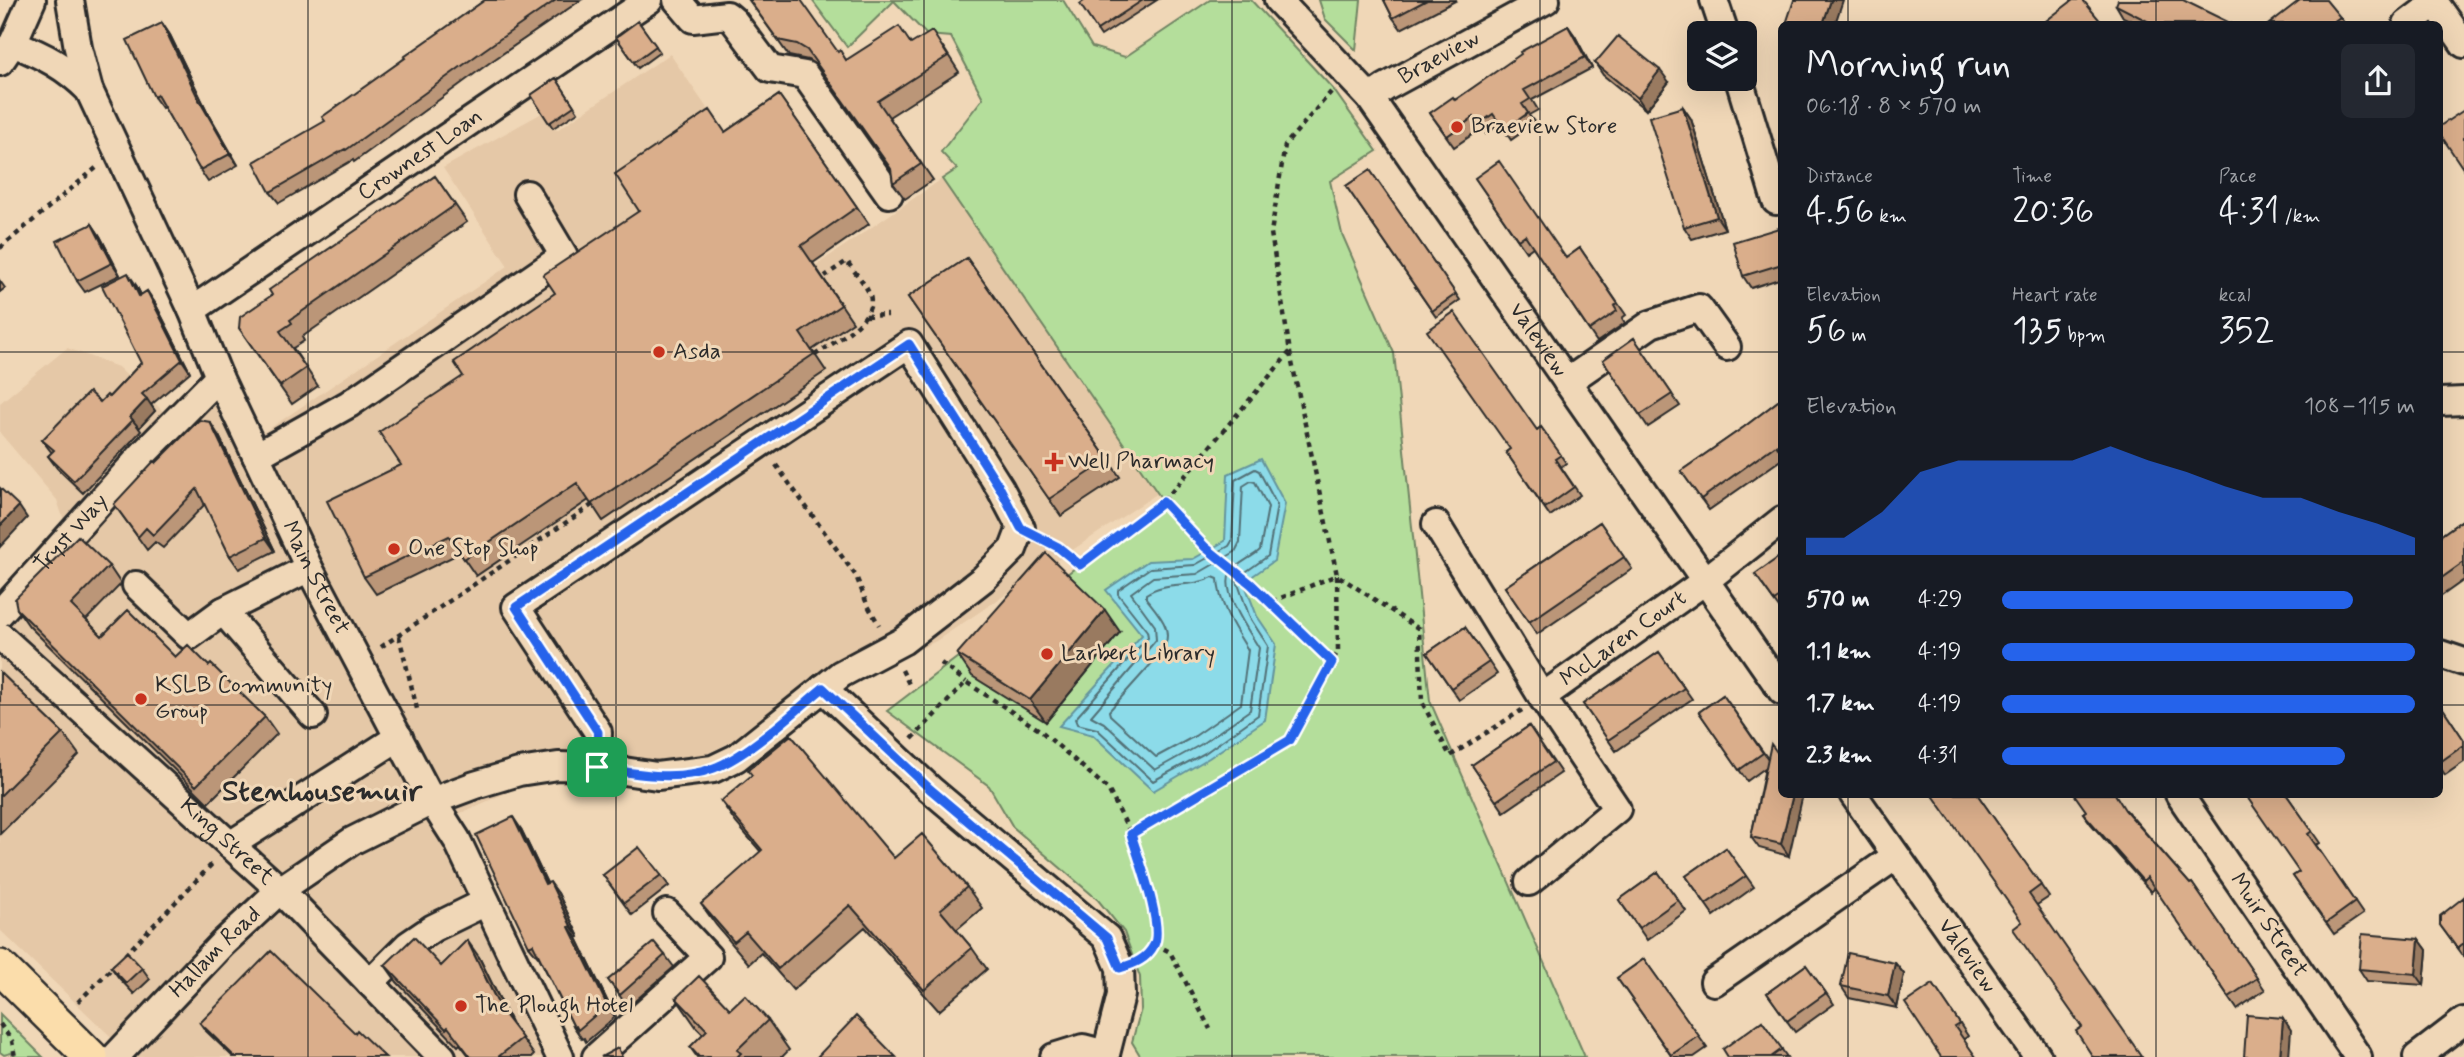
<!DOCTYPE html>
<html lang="en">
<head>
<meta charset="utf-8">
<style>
	:root { --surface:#171b24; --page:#242831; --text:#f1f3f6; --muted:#9ea1a6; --accent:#2563eb }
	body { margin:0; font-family:Mynerve,sans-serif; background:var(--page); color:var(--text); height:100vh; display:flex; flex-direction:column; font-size:26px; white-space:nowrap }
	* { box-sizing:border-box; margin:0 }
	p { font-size:23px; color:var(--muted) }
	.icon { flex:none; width:38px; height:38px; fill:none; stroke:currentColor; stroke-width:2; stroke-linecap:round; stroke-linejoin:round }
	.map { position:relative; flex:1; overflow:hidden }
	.side { position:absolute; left:1778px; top:21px; width:665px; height:777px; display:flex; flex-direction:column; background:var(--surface); border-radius:10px; box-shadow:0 7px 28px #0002 }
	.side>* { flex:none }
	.tools { position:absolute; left:1687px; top:21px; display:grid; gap:14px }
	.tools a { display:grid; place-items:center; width:70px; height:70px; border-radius:10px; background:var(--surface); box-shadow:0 7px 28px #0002; font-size:35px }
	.pin { position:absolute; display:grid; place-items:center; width:60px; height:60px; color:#fff; margin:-30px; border-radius:14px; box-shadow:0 4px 10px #0006 }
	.round { display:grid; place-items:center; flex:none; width:74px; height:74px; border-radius:10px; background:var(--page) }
	.summary { display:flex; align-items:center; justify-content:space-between; height:119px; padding:0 28px }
	h1 { font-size:38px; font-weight:600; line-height:52px }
	.figures { display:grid; grid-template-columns:repeat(3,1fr); gap:10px; height:119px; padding:7px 28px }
	.figures div { display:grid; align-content:center }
	.figures b { font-size:35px; font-weight:600 }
	.figures small { font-size:19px; font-weight:400 }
	.figures p { font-size:19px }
	.chart { height:196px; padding:14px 28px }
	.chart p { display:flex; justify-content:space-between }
	.chart svg { width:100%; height:126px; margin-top:7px; fill:var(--accent); opacity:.7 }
	ul { padding:0 28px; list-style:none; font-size:23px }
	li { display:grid; grid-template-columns:112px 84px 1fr; align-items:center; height:52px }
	li i { height:18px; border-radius:9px; background:var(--accent) }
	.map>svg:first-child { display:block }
</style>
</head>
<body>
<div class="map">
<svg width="2464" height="1057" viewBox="0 0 2464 1057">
	<rect width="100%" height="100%" fill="#f0d7b7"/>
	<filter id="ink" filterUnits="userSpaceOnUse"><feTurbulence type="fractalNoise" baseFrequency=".0143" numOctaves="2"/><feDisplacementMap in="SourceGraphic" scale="14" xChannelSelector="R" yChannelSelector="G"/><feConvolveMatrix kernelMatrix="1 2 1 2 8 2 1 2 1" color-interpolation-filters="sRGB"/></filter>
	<g filter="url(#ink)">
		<path fill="#e5c8a7" d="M670,54l145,212 127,-87 216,314 -222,148 -238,117 -159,20 -94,42 113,237h-99l-14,-13 -13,13h-300l-132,-127v-301l73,-82 -16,-47 -57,-67v-30l67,-55 51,19 55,54 47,-45 43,57 245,-167 -65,-98 99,-55 11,15 4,2z"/>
		<path fill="#b4de9b" stroke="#708463" stroke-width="2" d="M812,0h251l29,47 33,10 85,-57h41l82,89 44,62 -47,30 12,53 52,119 36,348 155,356h-444l-9,-15 9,-33 -1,-32 -16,-45 -26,-32 -85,-73 -24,-41 -102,-75 276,-210 -221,-322 15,-10 -16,-17 42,-54 -32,-61 -24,-2 -33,-34 -47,46z
			M1319,0h42l-5,50 -31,-31z
			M0,1014l43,43h-27l-5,-4 -7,2 -4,-3z"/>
		<path fill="#8cdbe9" stroke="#65959d" stroke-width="2" d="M1261,459l24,45 -11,57 -30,21 13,34 19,28 -11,76 -56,38 -56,33 -60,-56 -34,-9 83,-91 -36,-45 42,-29 45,-2 32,-18 3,-67z"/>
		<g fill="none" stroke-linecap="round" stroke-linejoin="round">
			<path stroke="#527177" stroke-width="2" d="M1255,469l4,2 18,34 -9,51 -28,20 -3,5 13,37 18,28 -10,69 -53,38 -52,28 -56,-52 -20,-5 -2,-5 73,-82 -1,-6 -29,-37v-4l32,-22 45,-3 34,-19 3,-5 3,-61z
				M1251,481l4,1 13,25 -8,43c-8,8 -24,13 -30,24 -9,18 20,59 29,74l-9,62 -50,35 -45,25 -51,-47 -13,-7 65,-76 -1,-14 -24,-33 22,-16 44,-3 38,-22 5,-10 3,-56z
				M1213,577l5,2c1,26 17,50 30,71l-7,54 -46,32 -39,21 -46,-42 -1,-4 52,-58c15,-22 -1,-37 -15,-55v-4c20,-14 46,-5 67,-17z"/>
			<defs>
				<g id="minor">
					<path d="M70,0l8,48 11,42"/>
					<path d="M677,0l16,19 34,-4 7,6 36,48 35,6 84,119"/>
					<path id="s1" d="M1278,0l92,98 412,593"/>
					<path d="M1714,0l11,33"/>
					<path d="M2433,0l31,44"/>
					<path d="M2407,24l28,-21"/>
					<path id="s2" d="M13,43c31,13 52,23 76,47l103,220 27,67 90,191 123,233 25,39 103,217"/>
					<path d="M0,62l13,-19 19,-43"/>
					<path d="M1739,79l37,122"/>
					<path id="s3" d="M1370,98l16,-11 160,-87"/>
					<path id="s4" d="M192,310l457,-310"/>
					<path d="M1567,382l84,-58 48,-16 28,39"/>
					<path d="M2440,402l24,-1"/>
					<path d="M256,456l93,-52 215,-148 -37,-62"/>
					<path d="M1436,524l106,173 75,112 -88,73"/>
					<path d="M136,585l53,51 34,-25 86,-43"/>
					<path d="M223,611l90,104"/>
					<path id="s5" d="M0,613l143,-159 76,-77"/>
					<path id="s6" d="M0,636l280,254 162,167"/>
					<path d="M2440,654l24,8"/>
					<path d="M823,688l107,101 177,149 13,30 1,27 -15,59"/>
					<path id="s7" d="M1542,697l163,-116 77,-61"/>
					<path id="s8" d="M1853,794l185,263"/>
					<path id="s9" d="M2179,794l179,263"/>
					<path d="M230,845l169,-108"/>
					<path d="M1714,982l182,-126"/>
					<path d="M370,983l38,-38 25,-17 53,-26"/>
					<path id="s10" d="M115,1057l107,-113 58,-54 72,-49 80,-40 43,-16 44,-13 39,-6 39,1 60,9 56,-7 23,-11 105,-84 62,-33 80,-62 30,-30 8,-21 -21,-40 -91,-144 -393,263 82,125 -1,35"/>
					<path d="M596,1057l112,-100 -41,-44"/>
					<path d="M1054,1057l29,-9 23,6"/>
					<path d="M2417,1057l47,-36"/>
				</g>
				<path id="major" d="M0,967l91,90"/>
			</defs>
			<use href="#minor" stroke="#2b2b2b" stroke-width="32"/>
			<use href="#major" stroke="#2b2b2b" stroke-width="38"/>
			<path stroke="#2b2b2b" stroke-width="4.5" stroke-dasharray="5 5" stroke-linecap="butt" d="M0,248l96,-80
				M866,316l22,-1
				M1290,353l47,222 82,54 3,73 28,54 72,-46
				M815,355c17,-12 66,-37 54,-62 -5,-11 -15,-21 -22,-32l-22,15
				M776,465l80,111 11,28 12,21
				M1044,540l14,7 21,18 84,-63 127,-150 -19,-119 14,-88 46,-53
				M1271,602l61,60
				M399,636l19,77
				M381,647l211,-142
				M941,663l25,19
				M902,670l8,16
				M912,739l54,-57 75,49 67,58 23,45
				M1155,944l15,8 40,77
				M125,955l88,-92
				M1142,958l13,-14 3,-19 -27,-91 159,-94 48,-89 -1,-76 -66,27 -66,-55 -42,-45
				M78,1002l38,-38
				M0,1024l12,17 3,16"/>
			<use href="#minor" stroke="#f0d7b7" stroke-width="26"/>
			<use href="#major" stroke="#fbddab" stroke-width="33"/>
		</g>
		<path fill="#bb9678" stroke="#2b2b2b" stroke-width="2" d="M485,0h96l-89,61 -138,101 -1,-2 -74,43 -9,-11 55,-71 80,-63z
			M749,0l89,52 8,8 65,-16 32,3 16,25 -70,45 44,63 -28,19 -12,-16 -2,-14 -73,-103 -10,-6 -19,-4z
			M1085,0h72l-56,36 -4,-6z
			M1384,0h73l-56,29 -8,-11z
			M2116,5l116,19h-93l-16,-7z
			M2340,17l5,7h-76z
			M638,21l22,31 -22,16 -22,-31z
			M162,23l8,12 37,76 31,54 -30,17 -8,-12 -36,-63 -2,1 -8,-11z
			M1568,26l7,10 17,32 -60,32 6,10 -9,5 6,8 -24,17 -11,-16 -14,10 -4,-6 -28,19 -24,-34 25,-13z
			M1595,63l74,19 -23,28 -43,-35z
			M556,78l22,34 -25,16 -22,-33z
			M779,95l90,129 -56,39 40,59 -41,28 14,21 -223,150 -14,-21 -113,76 -16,-23 -84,41 -12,-17 37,-112 62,-89 92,-83 84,-82 86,-79z
			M1683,107l8,12 34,110 -33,10 -8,-12z
			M1370,170l90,130 -24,17 -90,-131z
			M435,176l32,46 -165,115 2,4 -11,7 25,38 -26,18 -53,-76 33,-33z
			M1475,178l91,80 14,-10 46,67 -4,3 3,5 -28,19 -64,-95 -7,5z
			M92,224l8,12 20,39 -35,17 -8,-11z
			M1782,227v51l-31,10 -8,-12z
			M967,258l153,219 -59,39 -153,-219z
			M0,281l5,7 -5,4z
			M136,285l5,10 6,-4 8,12 35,69 -39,33 4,6 -16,17 2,3 -58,62 -26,-25 -9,-12 4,-3 -10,-13 67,-43 32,-34z
			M1634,338l46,68 -32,21 -45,-67z
			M1782,398v61l-73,51 -28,-39 63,-44z
			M1541,427l25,36 -5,4 19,28 -30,21 -44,-64z
			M219,436l56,115 -36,18 -9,-13 -25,-52 -42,44 -8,-6 -8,8 -33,-46 42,-41z
			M2464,519v61l-24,17v-61z
			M1600,522l32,47 -95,65 -32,-47z
			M1782,555v57l-19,-26z
			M109,566l12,18 -35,36 16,16 107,30 56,51 12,17 -69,69 -179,-177 -12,-17z
			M1465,627l32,47 -38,26 -32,-47z
			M1120,632l-74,90 -74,-46 -15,-22z
			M1659,652l33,47 -76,52 -33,-47z
			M0,672l63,61 16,22 -79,79z
			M1723,695l45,64 21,97 -30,-8 -8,-11 14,-69 -18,13 -48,-69z
			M2440,704l24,36v22l-19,13 -5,-8z
			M1529,726l32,47 -57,39 -32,-47z
			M1977,794l72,103 -12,8 45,122 -60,-105z
			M2286,794l34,49 -4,2 47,69 -29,20 -41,-58 6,-4z
			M721,801l173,57 73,29 15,21 -26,22 16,18 15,21 -48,42 -74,-84 -72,63 -32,-37 -12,11 -33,-39 -15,-21 60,-52 -25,-29z
			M2126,810l64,74 2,-1 73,107 -28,19 -82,-121 -4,4 -60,-68 -8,-11 3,-2z
			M521,829l26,54 11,10 21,44 -2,1 38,79 -29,25 -2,-4 -2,1 -8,-12 -35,-70h-1l-9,-11z
			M1726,848l28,39 -40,29 -28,-40z
			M1658,872l28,39 -39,29 -28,-40z
			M603,875h58l8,11 -37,29z
			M2464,897v61l-24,-33z
			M2419,939l8,11 -3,35 -57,-4 -8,-12z
			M665,955l9,12 -46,40 -20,-27z
			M479,957l33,67 22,31 -2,2h-62l-10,-13 -2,2 -61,-64 -12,-17 56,1z
			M1644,959l63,89 -13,9h-22l-55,-79z
			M1895,963l9,11 -7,34 -48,-10 -8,-12z
			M1806,965l28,39 -39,28 -28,-39z
			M111,967l31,1 8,11 -16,15 -15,-16z
			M1933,984l35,52 -27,21z
			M676,998l54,11 38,11 21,30 -7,7h-85l-7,-10 13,-13 -6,-6z
			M1762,1021l25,36h-59z
			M200,1023l155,10 30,24h-152l-28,-27z"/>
		<path fill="#997a61" stroke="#2b2b2b" stroke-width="2" d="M1831,0h12l-8,24h-12z
			M162,23l8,12 37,76 31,54 -8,-11 -31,-54z
			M1568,26l7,10 17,32 -7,-11z
			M1660,70l9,12 -23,28 -8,-12z
			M1683,107l8,12 34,110 -8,-12z
			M92,224l8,12 20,39 -8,-12z
			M128,273l8,12 11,22 -8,-11z
			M147,291l8,12 35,69 -8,-12z
			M147,399l8,12 -16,17 -9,-11z
			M210,422l9,14 56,115 -9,-13z
			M19,506l8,12 -27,29v-21z
			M1105,610l15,22 -74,90 -16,-22z
			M1793,794h10l-14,62 -8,-12z
			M513,817l8,12 32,67 -8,-12z
			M550,882l8,11 21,44 -8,-11z
			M569,927l8,11 38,79 -8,-12z
			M2419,939l8,11 -3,35 -8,-11z
			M467,940l12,17 35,72 -12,-17z
			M1895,963l9,11 -7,34 -9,-12z
			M2283,1018l8,12 -2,27h-9z"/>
		<path fill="#daae8b" stroke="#2b2b2b" stroke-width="2" d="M485,0h71l-72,50 -138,100 -1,-1 -75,43 -16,-30 71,-41 -3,-4 83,-59 -1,-1z
			M749,0h52l37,52 2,-2 6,10 53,-34 12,18 21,-13 16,25 -70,45 43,63 -28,19 -2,-14 -84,-119 -10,-6 -19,-4z
			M1085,0h58l-46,30 -17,-26z
			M1384,0h43l-34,18z
			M1794,0h37l-8,24h-37z
			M2073,0h10l19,23 -3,1h-57z
			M2118,0h65l49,24h-79l-37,-19z
			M2300,0h26l14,17 -10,7h-61z
			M638,21l18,25 -22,16 -18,-25z
			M162,23l37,77 31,54 -30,16 -43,-75 -3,2 -27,-57z
			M1568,26l17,31 -61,33 6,9 -8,5 6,9 -24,17 -11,-16 -14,10 -5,-7 -27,19 -17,-23 23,-16 2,3 66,-46 -1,-2z
			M1618,36l42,34 -22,28 -43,-35z
			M556,78l18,28 -25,17 -18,-28z
			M779,95l78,112 -56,39 40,59 -41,28 14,21 -223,150 -14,-21 -113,76 -15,-23 -85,41 -37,-76 74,-36 -22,-33 84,-56 -9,-14 101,-69 -12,-18 96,-64 -24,-37 95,-64 15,22z
			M1683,107l34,110 -33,10 -35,-110z
			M2464,110v60l-24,-36v-8z
			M1499,161l67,97 14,-10 38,56 -4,2 3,5 -28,19 -64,-95 -7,5 -43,-62z
			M1370,170l86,124 -24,17 -86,-125z
			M435,176l20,29 -165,115 2,3 -12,8 26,37 -26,18 -41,-58 1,-11 32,-22 -3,-5z
			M92,224l20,39 -35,18 -20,-40z
			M1782,227v37l-39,12 -10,-34z
			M967,258l141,202 -59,39 -141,-202z
			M128,273l11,23 8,-5 35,69 -40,34 5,5 -17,18 3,3 -59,61 -26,-25 6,-6 -12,-10 47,-48 11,10 7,-7 2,2 32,-34 -39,-77z
			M1454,312l83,118 4,-3 20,28 -6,4 19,28 -29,21 -39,-56 4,-3 -83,-118z
			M1634,338l38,56 -32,21 -37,-55z
			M1782,398v48l-4,2 -2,-3 -75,54 -20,-28 63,-44z
			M199,420l11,2 56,116 -36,18 -33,-67 -44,46 -7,-7 -8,9 -24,-33 40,-43 2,2z
			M0,488l19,18 -19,20z
			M2464,519v43l-24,17v-43z
			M1600,522l24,35 -95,65 -24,-35z
			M78,536l31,30 -38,39 31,31 26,-26 47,47 13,-12 21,21 2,-2 54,53 -69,69 -179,-177 -2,-10z
			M1046,553l59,57 -75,90 -73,-46z
			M1782,555v41l-8,5 -19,-27z
			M1465,627l24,35 -38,26 -24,-35z
			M1659,652l25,36 -76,52 -25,-36z
			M0,672l63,61 -63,63z
			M1723,695l40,58 -24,17 -40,-58z
			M2440,704l24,36v5l-24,17z
			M1529,726l24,36 -57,39 -24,-36z
			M791,735l103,123 28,-24 45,53 -27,23 32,38 -48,42 -74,-85 -72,64 -32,-37 -12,10 -33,-38 61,-54 -41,-49 31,-26 -4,-5z
			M1771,744l11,15v35h11l-12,50 -30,-7z
			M1932,794h45l64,91 -12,9 113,163h-49l-17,-26 6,-4 -69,-98 9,-7z
			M2074,794h41l10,16 65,74 2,-1 65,95 -28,19 -82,-120 -4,4 -60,-68 3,-2z
			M2245,794h41l26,37 -4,3 47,68 -29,21 -33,-47 6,-4z
			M513,817l32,67 5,-2 21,44 -2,1 38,78 -29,25 -2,-4 -2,1 -41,-83 -4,2 -53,-111z
			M639,847l22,28 -37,28 -21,-28z
			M1726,848l20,28 -40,28 -20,-28z
			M1658,872l20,28 -39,28 -20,-28z
			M2464,897v46l-7,5 -17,-23v-9z
			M2362,934l57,5 -3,35 -57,-5z
			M414,937l27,29 26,-26 35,72 20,26 -24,19h-27l-23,-30 -2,2 -61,-64z
			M654,942l11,13 -45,40 -12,-15z
			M271,951l84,82 2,-3 28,27h-150l-35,-34z
			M127,952l15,16 -16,15 -15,-16z
			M1848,953l47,10 -7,33 -47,-10z
			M1644,959l55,77 -28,19 -54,-77z
			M1806,965l20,28 -39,28 -20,-28z
			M699,976l31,33 15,-14 23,25 -31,30 4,3 -4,4h-38l-9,-10 17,-17 -31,-32z
			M1933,984l27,40 -5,3 21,30h-35l-36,-54z
			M2247,1015l36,3 -3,39h-36z
			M856,1016l40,41h-79z
			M1762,1021l20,28 -11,8h-43l-5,-8z
			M618,1048l4,9h-21z"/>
	</g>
	<g fill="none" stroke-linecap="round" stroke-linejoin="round" filter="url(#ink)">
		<defs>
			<path id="route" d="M909,344l91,144 21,40 37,19 22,18 83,-63 42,45 46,37 81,78 -42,78 -159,94c7,23 33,92 23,111 -7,14 -20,19 -34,23l-13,-30 -177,-149 -107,-101c-29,24 -75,68 -109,80 -36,14 -80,6 -117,-1l1,-35 -82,-125z"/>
		</defs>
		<use href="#route" stroke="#fff" stroke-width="14"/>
		<use href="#route" stroke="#2563eb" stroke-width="9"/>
	</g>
	<path fill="none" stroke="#2b2b2b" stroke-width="2" stroke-opacity="0.55" d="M308,0v1057M616,0v1057M924,0v1057M1232,0v1057M1540,0v1057M1848,0v24M2156,0v24M0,352h1782M2440,352h24M0,705h1782M2440,705h24M1848,794v263M2156,794v263"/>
	<g fill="#c8321e" stroke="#f0d7b7" stroke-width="2.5">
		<circle cx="1457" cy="127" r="7"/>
		<circle cx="659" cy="352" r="7"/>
		<path d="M1050.5 451.5h7v7h7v7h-7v7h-7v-7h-7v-7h7z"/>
		<circle cx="394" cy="549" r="7"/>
		<circle cx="1047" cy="654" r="7"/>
		<circle cx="141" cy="699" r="7"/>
		<circle cx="461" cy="1006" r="7"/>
	</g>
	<g text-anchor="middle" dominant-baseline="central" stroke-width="6" stroke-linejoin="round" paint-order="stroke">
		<g font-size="23" fill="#2b2b2b" stroke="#f0d7b7">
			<text stroke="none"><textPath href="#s3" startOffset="80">Braeview</textPath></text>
			<text stroke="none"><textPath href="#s4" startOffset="276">Crownest Loan</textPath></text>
			<text stroke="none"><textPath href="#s1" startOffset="429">Valeview</textPath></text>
			<text stroke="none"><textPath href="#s5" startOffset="107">Tryst Way</textPath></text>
			<text stroke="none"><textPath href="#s2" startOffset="628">Main Street</textPath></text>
			<text stroke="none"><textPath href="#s7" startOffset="100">McLaren Court</textPath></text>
			<text stroke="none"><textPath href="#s6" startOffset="306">King Street</textPath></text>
			<text stroke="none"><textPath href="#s9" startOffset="159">Muir Street</textPath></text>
			<text stroke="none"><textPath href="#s10" startOffset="145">Hallam Road</textPath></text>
			<text stroke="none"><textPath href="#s8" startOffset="198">Valeview</textPath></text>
		</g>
		<g font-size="23" fill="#2b2b2b" stroke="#f0d7b7" text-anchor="start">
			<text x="1471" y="127">Braeview Store</text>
			<text x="673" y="352">Asda</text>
			<text x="1068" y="462">Well Pharmacy</text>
			<text x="408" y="549">One Stop Shop</text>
			<text x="1061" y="654">Larbert Library</text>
			<text x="155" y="686">KSLB Community<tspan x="155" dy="26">Group</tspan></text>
			<text x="475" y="1006">The Plough Hotel</text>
		</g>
		<g font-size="30" font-weight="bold" fill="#2b2b2b" stroke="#f0d7b7">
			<text x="322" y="791">Stenhousemuir</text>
		</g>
	</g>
</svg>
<div class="tools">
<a><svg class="icon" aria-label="layers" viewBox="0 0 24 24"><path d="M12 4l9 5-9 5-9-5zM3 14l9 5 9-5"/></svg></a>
</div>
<div class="pin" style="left:597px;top:767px;background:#1e9e55"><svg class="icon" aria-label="arrive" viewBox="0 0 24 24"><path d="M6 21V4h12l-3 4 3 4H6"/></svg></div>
<section class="side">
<div class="summary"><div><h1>Morning run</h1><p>06:18 · 8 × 570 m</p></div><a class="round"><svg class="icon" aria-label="share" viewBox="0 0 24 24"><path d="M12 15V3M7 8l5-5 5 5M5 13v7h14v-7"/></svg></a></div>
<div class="figures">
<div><p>Distance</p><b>4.56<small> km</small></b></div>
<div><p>Time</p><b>20:36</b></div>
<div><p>Pace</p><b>4:31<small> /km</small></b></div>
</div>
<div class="figures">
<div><p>Elevation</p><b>56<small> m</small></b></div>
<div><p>Heart rate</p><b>135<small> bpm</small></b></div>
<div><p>kcal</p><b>352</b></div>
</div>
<div class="chart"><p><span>Elevation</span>108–115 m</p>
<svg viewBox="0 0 160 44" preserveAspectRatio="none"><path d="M0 44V38L10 38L20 29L30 15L40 11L50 11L60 11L70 11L80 6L90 11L100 15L110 20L120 24L130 24L140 29L150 33L160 38V44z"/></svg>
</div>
<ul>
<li><b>570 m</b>4:29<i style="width:85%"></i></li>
<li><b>1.1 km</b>4:19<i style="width:100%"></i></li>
<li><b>1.7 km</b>4:19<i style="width:100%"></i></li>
<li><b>2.3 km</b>4:31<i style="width:83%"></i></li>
</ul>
</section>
</div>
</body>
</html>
